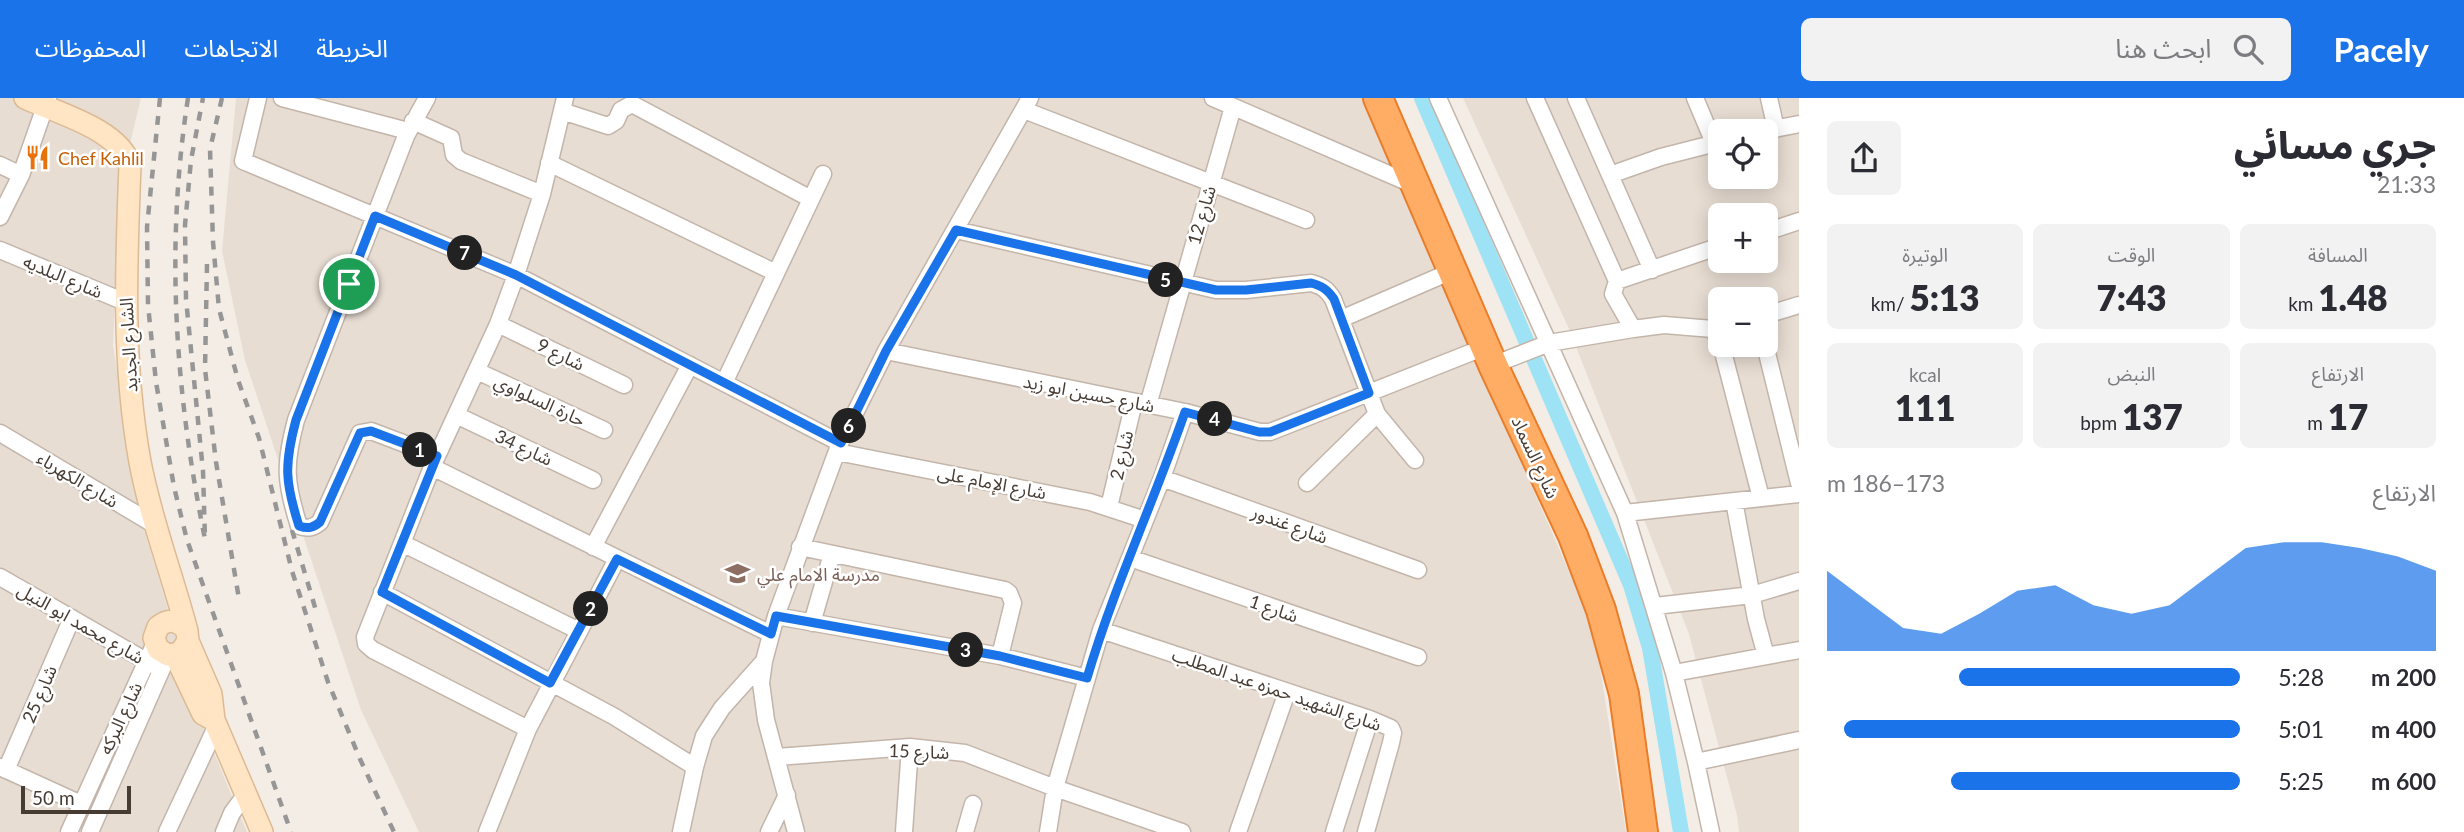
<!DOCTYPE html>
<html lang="ar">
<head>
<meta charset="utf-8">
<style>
	:root { --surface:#fff; --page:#f2f2f3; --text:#2b2b33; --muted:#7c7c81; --accent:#1a73e8 }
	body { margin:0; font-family:Lato,"Noto Sans Arabic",sans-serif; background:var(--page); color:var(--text); direction:rtl; height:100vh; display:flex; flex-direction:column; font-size:26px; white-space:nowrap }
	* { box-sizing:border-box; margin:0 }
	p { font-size:23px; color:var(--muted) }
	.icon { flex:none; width:38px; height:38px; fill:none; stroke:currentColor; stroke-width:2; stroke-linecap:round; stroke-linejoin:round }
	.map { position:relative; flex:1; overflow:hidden; direction:ltr }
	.panel { display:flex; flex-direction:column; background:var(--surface); width:665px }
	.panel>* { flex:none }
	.buttons { position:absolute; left:1708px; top:21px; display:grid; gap:14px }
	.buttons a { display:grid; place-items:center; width:70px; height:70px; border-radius:10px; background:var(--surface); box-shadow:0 4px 18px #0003; font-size:35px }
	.scale { position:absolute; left:21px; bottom:18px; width:110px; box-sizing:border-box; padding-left:7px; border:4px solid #473c34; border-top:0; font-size:19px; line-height:24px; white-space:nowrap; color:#473c34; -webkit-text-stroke:5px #fff; paint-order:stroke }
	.pin { position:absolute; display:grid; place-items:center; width:60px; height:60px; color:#fff; margin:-30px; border:4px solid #fff; border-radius:50%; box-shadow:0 2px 7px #0007 }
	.km { position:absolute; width:35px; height:35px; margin:-18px; border-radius:50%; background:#222; color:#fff; font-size:19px; line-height:35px; text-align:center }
	.round { display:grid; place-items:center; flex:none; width:74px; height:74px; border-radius:10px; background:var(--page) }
	.overview { display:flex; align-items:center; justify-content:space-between; height:119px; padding:0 28px }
	h1 { font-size:38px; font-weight:800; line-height:52px }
	.stats { display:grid; grid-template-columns:repeat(3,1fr); gap:10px; height:119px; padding:7px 28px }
	.stats div { display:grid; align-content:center; border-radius:10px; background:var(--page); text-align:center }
	.stats b { font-size:35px; font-weight:800 }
	.stats small { font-size:19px; font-weight:400 }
	.stats p { font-size:19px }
	.chart { height:196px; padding:14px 28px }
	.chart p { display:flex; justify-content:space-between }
	.chart svg { width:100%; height:126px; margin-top:7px; fill:var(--accent); opacity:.7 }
	ul { padding:0 28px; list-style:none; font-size:23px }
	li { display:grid; grid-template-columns:112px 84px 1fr; align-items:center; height:52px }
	li i { height:18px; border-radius:9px; background:var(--accent) }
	header { display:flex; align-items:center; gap:42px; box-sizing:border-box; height:98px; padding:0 35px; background:var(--accent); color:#fff }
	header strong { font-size:33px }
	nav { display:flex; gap:38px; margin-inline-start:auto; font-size:24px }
	.search { width:490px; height:63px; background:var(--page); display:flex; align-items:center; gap:18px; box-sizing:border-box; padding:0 24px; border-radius:10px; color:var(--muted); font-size:26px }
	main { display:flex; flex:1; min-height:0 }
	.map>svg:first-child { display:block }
</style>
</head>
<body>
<header>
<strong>Pacely</strong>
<div class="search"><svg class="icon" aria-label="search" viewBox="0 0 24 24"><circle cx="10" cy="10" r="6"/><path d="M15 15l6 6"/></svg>ابحث هنا</div>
<nav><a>الخريطة</a><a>الاتجاهات</a><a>المحفوظات</a></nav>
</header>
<main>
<section class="panel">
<div class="overview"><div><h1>جري مسائي</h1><p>21:33</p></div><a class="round"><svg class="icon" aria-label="share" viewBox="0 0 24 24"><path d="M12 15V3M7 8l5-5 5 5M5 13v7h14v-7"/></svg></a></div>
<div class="stats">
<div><p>المسافة</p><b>1.48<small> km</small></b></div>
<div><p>الوقت</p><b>7:43</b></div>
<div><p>الوتيرة</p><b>5:13<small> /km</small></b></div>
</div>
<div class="stats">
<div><p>الارتفاع</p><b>17<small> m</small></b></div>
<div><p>النبض</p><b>137<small> bpm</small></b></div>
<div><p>kcal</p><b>111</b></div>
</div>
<div class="chart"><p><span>الارتفاع</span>173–186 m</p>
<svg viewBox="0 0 160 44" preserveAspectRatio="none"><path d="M0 44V16L10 26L20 36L30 38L40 31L50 23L60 21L70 28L80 31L90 28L100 18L110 8L120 6L130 6L140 8L150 11L160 16V44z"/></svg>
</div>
<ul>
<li><b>200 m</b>5:28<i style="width:68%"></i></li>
<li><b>400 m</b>5:01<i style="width:96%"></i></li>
<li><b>600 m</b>5:25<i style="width:70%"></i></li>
</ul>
</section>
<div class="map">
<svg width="1799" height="734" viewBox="0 0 1799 734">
	<rect width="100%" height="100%" fill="#f4ede5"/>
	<path fill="#e8ddd3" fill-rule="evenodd" d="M0,0h141l-21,87 -7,161 34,193 57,190 43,103h-247z
		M236,0h1129l51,122 178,409 32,203h-1207l-58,-122 -116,-350 -23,-109z
		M1463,0h336v734h-60l-2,-17 -48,-181 -120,-305zM1720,33h46v46h-46zM1720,117h46v46h-46zM1720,201h46v46h-46z"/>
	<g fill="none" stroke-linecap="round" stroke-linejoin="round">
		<path stroke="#9de3f5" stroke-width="16" d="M1422,0l209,487 19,63 31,184"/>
		<defs>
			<path id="street" d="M258,0l-15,63 273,114 324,168
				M282,0l126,33
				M427,0l-21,38 -110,284c-12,45 -11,62 3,106 9,3 14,2 21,-4l40,-89 11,-2 66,25
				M1213,0l201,87
				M1438,0l187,415 49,160 22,89 15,70
				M1535,0l82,183 103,-35
				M1576,0l76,172
				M1695,0l19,45
				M1769,0l7,31
				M1024,12l282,110
				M562,13l46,15 8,-5 5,-11 11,-6 179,95
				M413,23l38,17 3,17 7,6 81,33
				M1764,33l35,-7
				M549,65l225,109
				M0,67l21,10
				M1610,77l51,-18 59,-15
				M0,119l21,-42 27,-77
				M956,132l260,60h30l65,-7c11,3 16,6 22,16l44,115 38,46
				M1766,134l33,-11
				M0,152l125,52
				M1617,183l-4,13 20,35
				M1766,217l33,-10
				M1341,221l111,-48
				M498,226l126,61
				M1765,247l34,138
				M886,253l299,61 75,20h10l215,-85
				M1493,267l56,-22 84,-14 31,-4 49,4 9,19 39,150
				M477,273l127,59
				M724,285l99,-209
				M1148,307l85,-298
				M456,317l137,65
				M0,335l155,92
				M837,354l253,50 55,18
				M432,369l339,167
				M1162,380l256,92
				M1307,385l70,-69
				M1734,403l22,118 10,37
				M1109,409l25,-105
				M1625,415l174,-19
				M402,445l177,88
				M593,449l97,-182
				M800,449l205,43 4,3 4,10 -13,53
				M1130,460l288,99
				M0,479l153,88
				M382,494l233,125 80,50 9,-31 18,-28 42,-47
				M1655,508l97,-11 47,-14
				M776,518l224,40 87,22
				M812,525l20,-69
				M1101,532l269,89 21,9 2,5 -2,10 -25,89
				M1674,575l125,-23
				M528,631l-155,-79 -7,-6 -1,-7 67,-170 66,-143 18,-49 26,-81 23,-96
				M777,659l133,-10 55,6 90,35 127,44
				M1696,664l103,-22
				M0,669l81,37
				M6,672l66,-152
				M69,734l86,-189
				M90,734l78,-177
				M167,734l50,-107
				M224,734l8,-19 14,-19
				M487,734l41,-103 89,-170
				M681,734l14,-65
				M769,734l18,-37
				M796,734l-30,-112 -5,-37 3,-22 12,-45 64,-173 46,-92 144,-253
				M904,734l6,-85
				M965,734l8,-28
				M1048,734l7,-44 46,-158 61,-152 23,-66
				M1238,734l49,-140
				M1334,734l36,-113"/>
			<path id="secondary" d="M25,0c32,15 94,31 105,67 -4,100 -8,198 10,297 11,58 32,112 47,169
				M188,543l-8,12 -12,2 -10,-6 -4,-11 4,-11c11,-9 21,-7 29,4l1,10 23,53 3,26 48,112
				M175,557l28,59 11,6"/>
			<path id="highway" d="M1378,0l115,267 80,171 28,74 23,84 19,138"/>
		</defs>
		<use href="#street" stroke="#c3b5aa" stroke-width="19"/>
		<use href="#secondary" stroke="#dbba94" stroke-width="24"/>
		<use href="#highway" stroke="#e97d2b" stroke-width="32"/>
		<use href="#street" stroke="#fff" stroke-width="16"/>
		<use href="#secondary" stroke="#ffe5c4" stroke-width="21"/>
		<use href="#highway" stroke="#ffad65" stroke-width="28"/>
		<path stroke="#969696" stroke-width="4.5" stroke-dasharray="9 9" stroke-linecap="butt" d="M160,0l-13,129 1,78 8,77 18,105 13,53 104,292
			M188,0c-23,148 -13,294 17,441l-2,-68 -17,-172 -1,-74 6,-65 12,-62
			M222,0l-12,51 3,93 6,67 19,71 21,58 33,133 36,111 32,77 34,73
			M207,166l-2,105 11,93 23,137
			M292,432l25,84"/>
	</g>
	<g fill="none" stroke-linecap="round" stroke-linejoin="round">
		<defs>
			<path id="route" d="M375,118l141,59 325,168 45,-92 70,-121 260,60h30l65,-7c11,3 16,6 23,16l35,94 -99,39h-11l-74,-20c-31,89 -71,175 -98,266l-87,-22 -224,-40 -5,18 -154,-75 -67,124 -168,-91 55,-136 -66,-25 -11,2 -40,89c-7,6 -12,7 -21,4 -14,-44 -15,-61 -3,-106z"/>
		</defs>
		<use href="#route" stroke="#fff" stroke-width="14"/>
		<use href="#route" stroke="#1a73e8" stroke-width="9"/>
	</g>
	<defs>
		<symbol id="restaurant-bare" viewBox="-9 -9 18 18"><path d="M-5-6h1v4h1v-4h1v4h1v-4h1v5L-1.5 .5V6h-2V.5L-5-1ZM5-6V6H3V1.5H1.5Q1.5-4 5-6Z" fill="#e8710a" stroke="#fff" stroke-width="2.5" paint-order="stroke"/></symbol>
		<symbol id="school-bare" viewBox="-9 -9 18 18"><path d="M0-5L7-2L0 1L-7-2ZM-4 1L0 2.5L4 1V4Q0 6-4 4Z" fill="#8d6e63" stroke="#fff" stroke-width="2.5" paint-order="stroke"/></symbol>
	</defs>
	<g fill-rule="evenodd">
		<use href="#restaurant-bare" x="20" y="42" width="35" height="35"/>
		<use href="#school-bare" x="720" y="458" width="35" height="35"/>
	</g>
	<g text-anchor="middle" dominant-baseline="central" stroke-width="5" stroke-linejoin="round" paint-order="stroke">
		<g font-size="18" fill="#c56008" stroke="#fff" text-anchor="start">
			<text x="58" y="60">Chef Kahlil</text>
		</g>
		<g font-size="18" fill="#473c34" stroke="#fff">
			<text transform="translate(1201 117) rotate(-74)">شارع 12</text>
			<text transform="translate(63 178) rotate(23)">شارع البلديه</text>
			<text transform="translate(128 247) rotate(-93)">الشارع الجديد</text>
			<text transform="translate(561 256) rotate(26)">شارع 9</text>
			<text transform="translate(1089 295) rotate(11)">شارع حسين ابو زيد</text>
			<text transform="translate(540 302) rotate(25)">حارة السلواوي</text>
			<text transform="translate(524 349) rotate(25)">شارع 34</text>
			<text transform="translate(1121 357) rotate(-77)">شارع 2</text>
			<text transform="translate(1536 359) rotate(65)">شارع السماد</text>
			<text transform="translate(78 381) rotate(31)">شارع الكهرباء</text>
			<text transform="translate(992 384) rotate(11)">شارع الإمام على</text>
			<text transform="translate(1290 426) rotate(20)">شارع غندور</text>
			<text transform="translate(1274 510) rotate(19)">شارع 1</text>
			<text transform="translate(81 525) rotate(30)">شارع محمد ابو النيل</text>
			<text transform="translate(1277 591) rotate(19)">شارع الشهيد حمزه عبد المطلب</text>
			<text transform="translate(39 596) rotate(-67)">شارع 25</text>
			<text transform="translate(120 620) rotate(-65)">شارع البركه</text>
			<text transform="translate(919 653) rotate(2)">شارع 15</text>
		</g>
		<g font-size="18" fill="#785e54" stroke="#fff" text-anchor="start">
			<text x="757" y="476">مدرسة الامام علي</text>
		</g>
	</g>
</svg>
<div class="buttons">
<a><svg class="icon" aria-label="locate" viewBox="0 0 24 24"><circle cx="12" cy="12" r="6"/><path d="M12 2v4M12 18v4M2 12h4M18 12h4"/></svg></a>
<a>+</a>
<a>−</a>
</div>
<div class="scale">50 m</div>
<div class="pin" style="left:349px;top:186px;background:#1e9e55"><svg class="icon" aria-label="arrive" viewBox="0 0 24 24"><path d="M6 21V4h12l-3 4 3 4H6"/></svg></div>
<b class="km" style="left:420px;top:352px">1</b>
<b class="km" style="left:591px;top:511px">2</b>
<b class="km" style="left:966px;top:552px">3</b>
<b class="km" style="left:1215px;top:321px">4</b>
<b class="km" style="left:1166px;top:182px">5</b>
<b class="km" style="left:849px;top:328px">6</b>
<b class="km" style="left:465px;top:155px">7</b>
</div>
</main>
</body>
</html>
